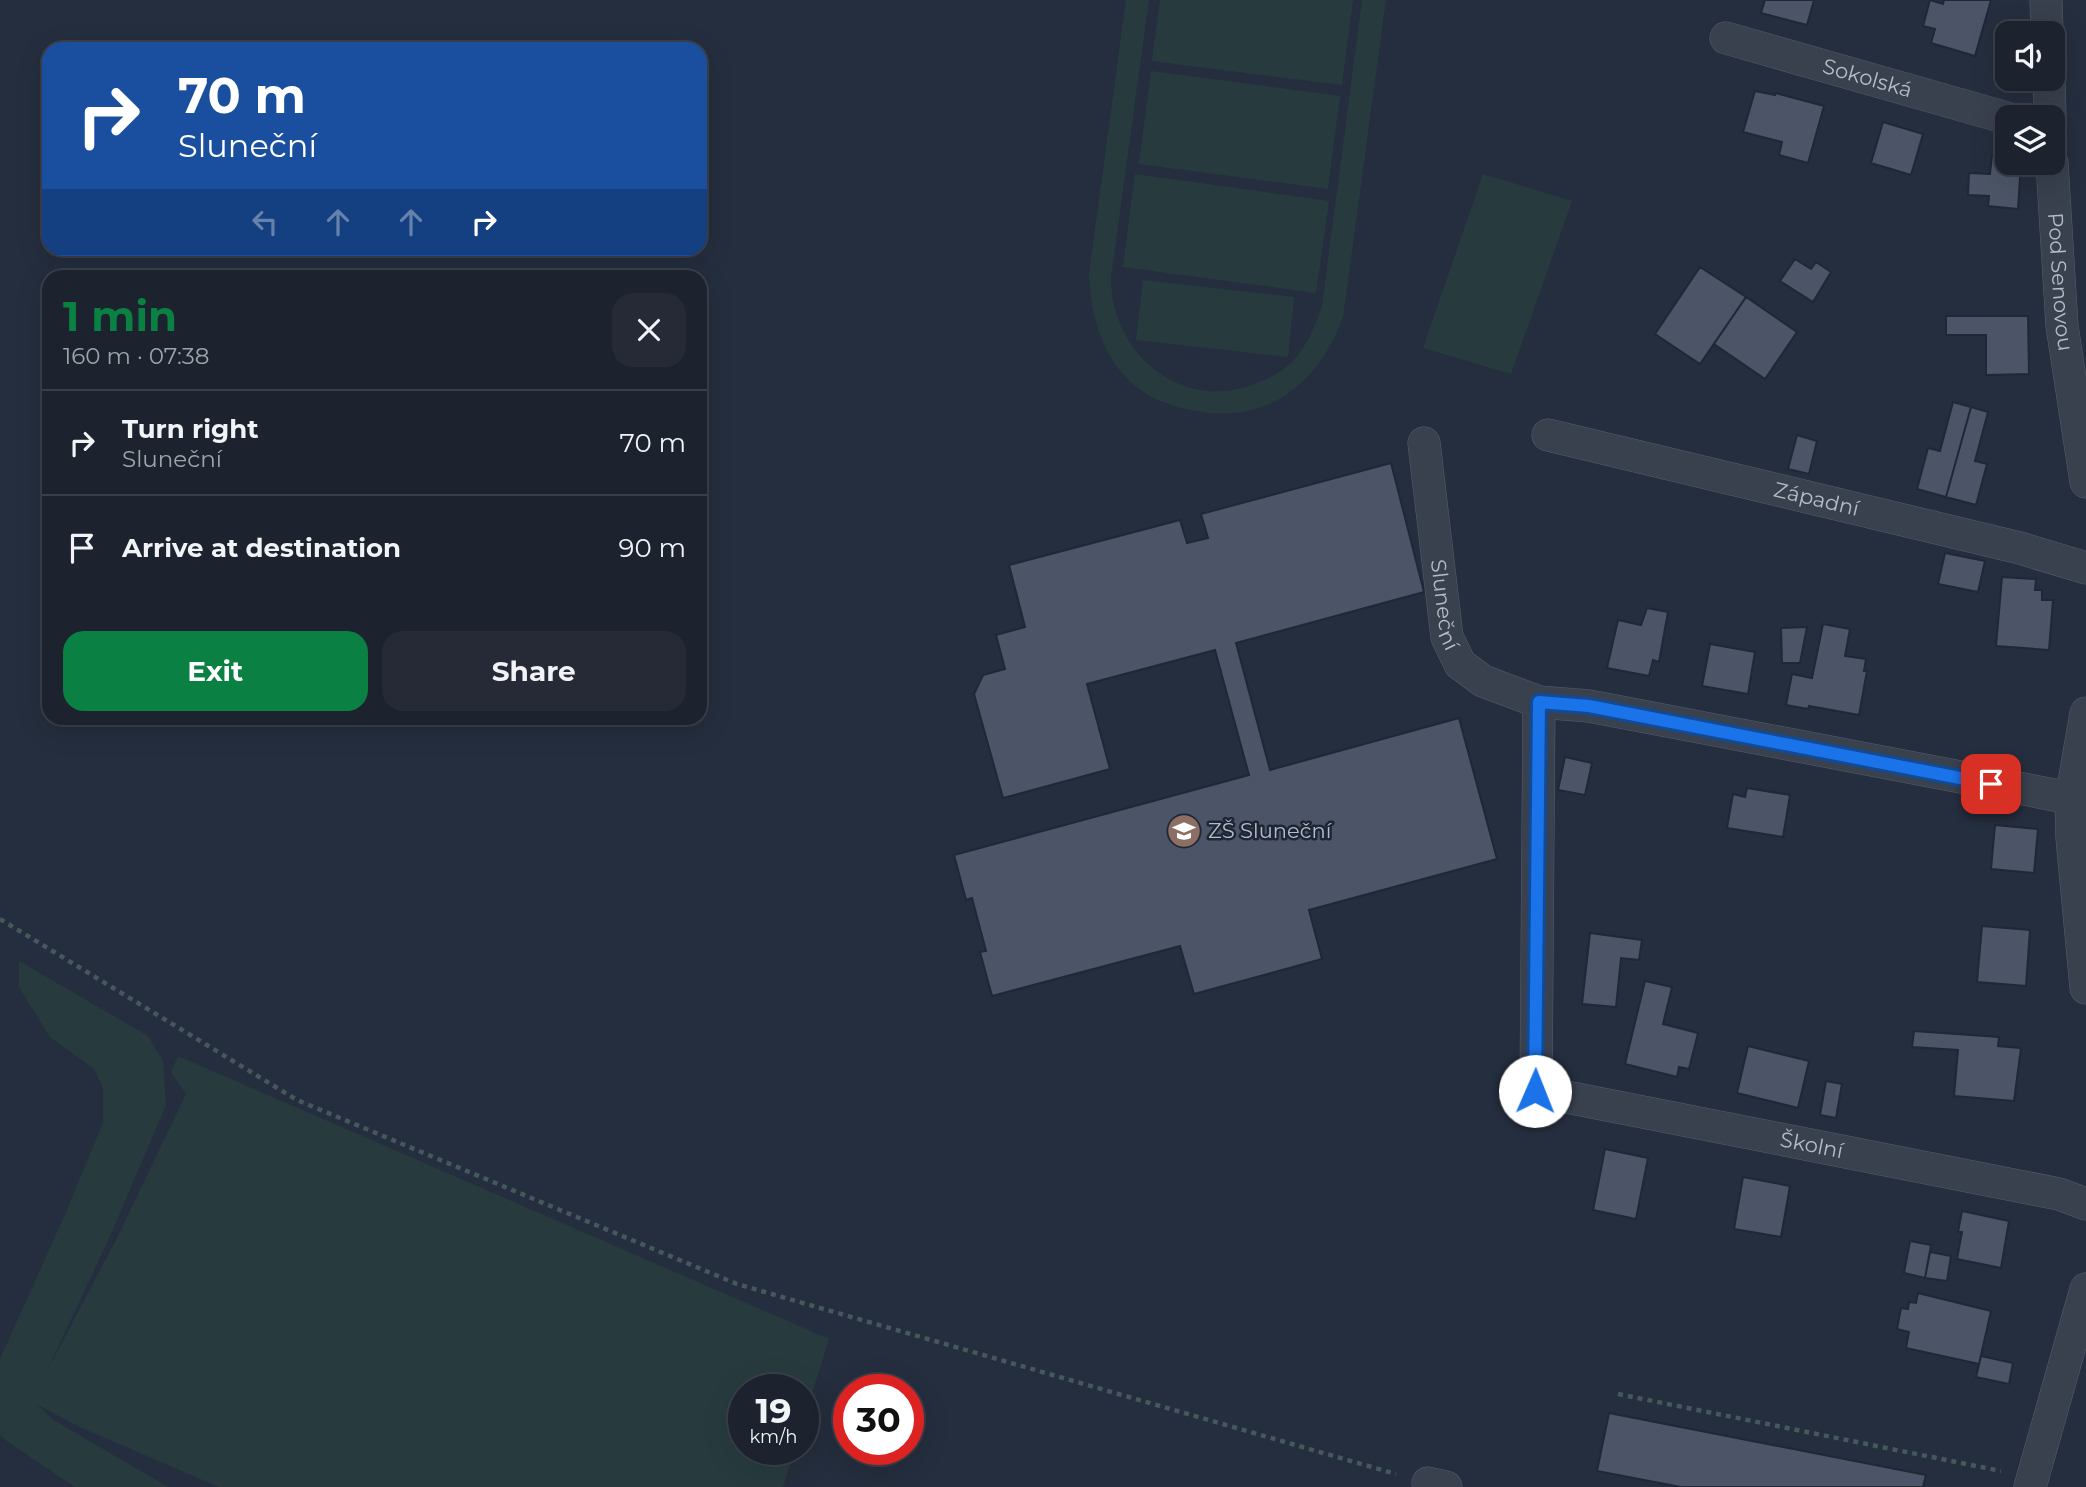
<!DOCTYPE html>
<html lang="en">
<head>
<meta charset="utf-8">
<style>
  body { margin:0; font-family:Montserrat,sans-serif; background:#252a36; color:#f1f3f6; height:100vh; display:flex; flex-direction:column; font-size:26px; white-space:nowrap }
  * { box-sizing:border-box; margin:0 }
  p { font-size:23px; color:#a0a4aa }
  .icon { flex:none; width:38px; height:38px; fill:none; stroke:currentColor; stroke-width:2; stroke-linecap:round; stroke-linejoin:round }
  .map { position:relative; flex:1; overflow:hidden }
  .side { position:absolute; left:42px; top:270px; width:665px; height:455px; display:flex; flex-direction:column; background:#1c222e; border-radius:21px; box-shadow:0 7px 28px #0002,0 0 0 2px #3a3f4a }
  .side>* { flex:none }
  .banner { position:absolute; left:42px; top:42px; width:665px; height:214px; border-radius:21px; box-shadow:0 7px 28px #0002,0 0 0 2px #3a3f4a; background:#1a4fa0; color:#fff; overflow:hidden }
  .buttons { position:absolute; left:1995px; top:21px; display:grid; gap:14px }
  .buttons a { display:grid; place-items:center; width:70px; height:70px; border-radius:14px; background:#1c222e; box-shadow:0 7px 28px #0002,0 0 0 2px #3a3f4a; font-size:35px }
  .speed { position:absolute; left:728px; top:1374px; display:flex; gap:14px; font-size:35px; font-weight:700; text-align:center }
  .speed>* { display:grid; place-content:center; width:91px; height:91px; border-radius:50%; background:#1c222e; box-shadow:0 7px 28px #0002,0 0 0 2px #3a3f4a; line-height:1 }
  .speed small { font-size:18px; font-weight:400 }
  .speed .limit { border:10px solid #d22; background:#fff; color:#111 }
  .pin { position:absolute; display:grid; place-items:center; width:60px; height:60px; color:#fff; margin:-30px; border-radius:14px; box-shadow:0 4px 10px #0006 }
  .me { position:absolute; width:77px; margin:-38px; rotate:1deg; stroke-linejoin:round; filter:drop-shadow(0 0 5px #0008) }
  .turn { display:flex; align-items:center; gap:24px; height:147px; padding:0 21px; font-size:32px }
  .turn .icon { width:91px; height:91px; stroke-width:2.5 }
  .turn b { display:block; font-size:49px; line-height:60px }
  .lanes { display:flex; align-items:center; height:66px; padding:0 21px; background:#0003; justify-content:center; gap:35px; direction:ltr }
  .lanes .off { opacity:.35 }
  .round { display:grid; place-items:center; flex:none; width:74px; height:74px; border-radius:21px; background:#252a36 }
  .headline { display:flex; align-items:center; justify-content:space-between; height:119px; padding:0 21px }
  h1 { font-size:42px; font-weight:700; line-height:52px; color:#0b8043 }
  .cta { display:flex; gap:14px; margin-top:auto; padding:14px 21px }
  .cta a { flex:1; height:80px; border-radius:21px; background:#0b8043; color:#fff; font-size:28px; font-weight:700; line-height:80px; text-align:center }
  .cta a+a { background:#252a36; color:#f1f3f6 }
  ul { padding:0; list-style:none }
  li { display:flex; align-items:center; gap:21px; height:105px; padding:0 21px; border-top:2px solid #3a3f4a }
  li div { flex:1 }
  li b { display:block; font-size:26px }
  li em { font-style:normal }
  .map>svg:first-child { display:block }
  .green { fill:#273b3f }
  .building { fill:#4b5567; stroke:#202735; stroke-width:2 }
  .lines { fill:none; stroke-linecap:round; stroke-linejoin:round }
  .minor-casing { stroke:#575e6c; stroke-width:33 }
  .path { stroke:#45585c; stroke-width:4.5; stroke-dasharray:5 5; stroke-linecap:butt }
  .minor { stroke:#39404e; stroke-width:32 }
  .route-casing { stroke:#114b97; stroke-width:18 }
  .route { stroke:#1a73e8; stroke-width:12 }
  .labels { text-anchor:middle; stroke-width:5; stroke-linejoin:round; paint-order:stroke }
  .street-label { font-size:21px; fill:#b5bcc9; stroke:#1e2533 }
  .poi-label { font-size:21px; fill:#b5bcc9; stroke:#1e2533; text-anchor:start }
</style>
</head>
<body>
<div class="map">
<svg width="2086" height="1487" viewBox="0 0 2086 1487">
  <rect width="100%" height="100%" fill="#252e3e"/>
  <!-- green -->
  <path class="green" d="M 1126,0 L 1149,0 L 1111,277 C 1110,348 1174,408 1246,387 C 1262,382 1280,374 1292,362 C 1308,345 1315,326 1322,306 L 1362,0 L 1386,0 L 1343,317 C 1318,385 1266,426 1191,410 C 1167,405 1143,396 1126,377 C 1099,349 1091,311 1089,274 Z
    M 1160,0 L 1353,0 L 1342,85 L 1152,61 Z
    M 1151,71 L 1340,96 L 1328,189 L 1139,164 Z
    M 1135,174 L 1329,201 L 1316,293 L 1123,267 Z
    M 1483,174 L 1572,201 L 1511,374 L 1423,348 Z
    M 1143,280 L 1294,297 L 1288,357 L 1136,340 Z
    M 19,961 L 148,1036 L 163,1061 L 166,1105 L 111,1234 L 46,1373 L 117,1238 L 186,1094 L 171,1072 L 178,1056 L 829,1339 L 803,1422 L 803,1390 L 744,1390 L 744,1449 L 795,1449 L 783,1487 L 219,1487 L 80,1427 L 36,1404 L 55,1421 L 168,1487 L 75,1487 L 8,1442 L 0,1435 L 0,1359 L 64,1217 L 103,1123 L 103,1088 L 94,1069 L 50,1037 L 19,987 Z"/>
  <!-- building -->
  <path class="building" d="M 1765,0 L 1814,0 L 1807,25 L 1761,13 Z
    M 1930,0 L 1943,4 L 1944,0 L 1991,0 L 1975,56 L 1931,43 L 1935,29 L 1923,26 Z
    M 1755,91 L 1775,95 L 1775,93 L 1824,106 L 1808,163 L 1779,155 L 1782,142 L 1743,132 Z
    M 1883,122 L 1923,134 L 1911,175 L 1871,163 Z
    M 1992,155 L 2007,156 L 2007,163 L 2021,163 L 2018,209 L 1988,206 L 1989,196 L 1968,195 L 1969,173 L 1990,174 Z
    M 1795,259 L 1811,269 L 1816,262 L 1831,272 L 1813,302 L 1780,281 Z
    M 1700,267 L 1746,297 L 1700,364 L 1655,334 Z
    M 1746,297 L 1797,332 L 1765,379 L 1714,344 Z
    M 1946,316 L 2028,316 L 2029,374 L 1986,375 L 1986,335 L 1946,335 Z
    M 1953,402 L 1971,407 L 1946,497 L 1917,489 L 1928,448 L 1940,451 Z
    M 1971,407 L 1988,412 L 1975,461 L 1987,464 L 1976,505 L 1946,497 Z
    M 1797,435 L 1817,441 L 1809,474 L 1788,469 Z
    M 1391,463 L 1424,592 L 1236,643 L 1270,770 L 1459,718 L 1497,859 L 1309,910 L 1322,959 L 1194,994 L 1180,946 L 992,996 L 980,952 L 986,951 L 972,898 L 966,900 L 954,855 L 1249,775 L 1215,650 L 1087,684 L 1110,769 L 1003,798 L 974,694 L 983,675 L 1005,669 L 996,635 L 1025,627 L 1009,565 L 1180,520 L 1187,543 L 1208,538 L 1201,514 Z
    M 1945,553 L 1985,561 L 1978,592 L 1938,584 Z
    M 2002,577 L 2036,579 L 2035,590 L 2042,590 L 2042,600 L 2053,600 L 2049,650 L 1996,646 Z
    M 1647,608 L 1668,612 L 1659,662 L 1653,660 L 1649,676 L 1607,668 L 1618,620 L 1641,625 Z
    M 1823,624 L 1850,629 L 1845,656 L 1866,659 L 1864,671 L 1867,671 L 1859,715 L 1809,706 L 1808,709 L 1786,705 L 1792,674 L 1812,678 Z
    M 1807,627 L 1800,663 L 1782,663 L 1781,628 Z
    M 1710,644 L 1755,652 L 1748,694 L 1702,686 Z
    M 1565,757 L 1592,763 L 1585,795 L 1558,790 Z
    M 1747,788 L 1790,795 L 1783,837 L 1727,828 L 1733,794 L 1745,797 Z
    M 1995,825 L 2038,829 L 2034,873 L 1991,869 Z
    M 1982,926 L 2030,930 L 2026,986 L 1977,982 Z
    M 1590,933 L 1642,940 L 1639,960 L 1621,958 L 1616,1007 L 1582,1004 Z
    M 1645,981 L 1672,987 L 1663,1024 L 1698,1033 L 1689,1069 L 1679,1067 L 1677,1077 L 1625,1064 Z
    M 1914,1031 L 1999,1037 L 1998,1046 L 2021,1048 L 2014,1101 L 1954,1096 L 1958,1050 L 1912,1047 Z
    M 1748,1046 L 1809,1061 L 1798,1108 L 1737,1093 Z
    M 1826,1081 L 1842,1084 L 1836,1118 L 1820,1115 Z
    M 1605,1149 L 1648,1158 L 1636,1219 L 1593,1210 Z
    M 1743,1177 L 1790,1186 L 1781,1237 L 1734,1229 Z
    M 1962,1211 L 2009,1221 L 2001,1268 L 1957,1259 L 1962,1232 L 1958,1232 Z
    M 1910,1241 L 1931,1245 L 1925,1278 L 1904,1273 Z
    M 1930,1252 L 1951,1256 L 1947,1281 L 1925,1278 Z
    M 1918,1293 L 1991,1311 L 1979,1364 L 1906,1348 L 1909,1332 L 1897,1329 L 1901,1308 L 1908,1309 L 1909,1302 L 1916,1303 Z
    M 1981,1356 L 2013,1363 L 2009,1384 L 1976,1377 Z
    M 1609,1413 L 1926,1475 L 1923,1487 L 1681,1487 L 1597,1471 Z"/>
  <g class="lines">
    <!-- minor casing -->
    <g class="minor-casing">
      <g id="minor">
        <path d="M 2046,0 L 2047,33"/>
        <path id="s1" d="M 1726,38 L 2007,118"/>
        <path d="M 2049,79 L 2050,117"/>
        <path id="s2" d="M 2052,163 L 2062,326 L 2086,482"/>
        <path id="s3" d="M 1548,435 L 2020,548 L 2086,568"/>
        <path id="s4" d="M 1424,443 L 1447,637 L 1460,664 L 1483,681 L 1539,702 L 1589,706 L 2086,801"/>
        <path id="s5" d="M 1539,702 L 1536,1091 L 2059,1194 L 2086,1204"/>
        <path d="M 2086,713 L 2071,800 L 2072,838 L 2086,988"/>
        <path d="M 1428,1483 L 1446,1487"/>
        <path d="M 2030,1487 L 2086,1289"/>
      </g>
    </g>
    <!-- path -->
    <path class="path" d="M 0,919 L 297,1100 L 737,1284 L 1396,1474
      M 1618,1394 L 2001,1471"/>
    <!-- minor -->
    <use href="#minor" class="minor"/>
  </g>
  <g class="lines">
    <!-- route casing -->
    <g class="route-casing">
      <path id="route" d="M 1535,1091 L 1539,702 L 1589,706 L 1991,784"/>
    </g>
    <!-- route -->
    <use href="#route" class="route"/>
  </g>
  <!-- icons -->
  <defs>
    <g id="school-disc" transform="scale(1.75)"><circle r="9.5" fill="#8d6e63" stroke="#1e2533"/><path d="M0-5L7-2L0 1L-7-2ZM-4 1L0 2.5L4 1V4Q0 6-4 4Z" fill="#fff"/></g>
  </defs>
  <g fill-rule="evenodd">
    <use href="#school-disc" x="1184" y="831"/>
  </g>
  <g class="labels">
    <!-- street labels -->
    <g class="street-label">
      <text dy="7" stroke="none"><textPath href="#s1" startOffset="147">Sokolská</textPath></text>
      <text dy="7" stroke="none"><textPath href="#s2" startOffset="119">Pod Senovou</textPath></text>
      <text dy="7" stroke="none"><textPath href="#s3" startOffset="276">Západní</textPath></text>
      <text dy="7" stroke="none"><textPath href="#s4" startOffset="163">Sluneční</textPath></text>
      <text dy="7" stroke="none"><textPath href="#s5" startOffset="670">Školní</textPath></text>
    </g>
    <!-- poi labels -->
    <g class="poi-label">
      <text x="1208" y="838">ZŠ Sluneční</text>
    </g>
  </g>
</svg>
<div class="buttons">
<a><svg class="icon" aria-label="sound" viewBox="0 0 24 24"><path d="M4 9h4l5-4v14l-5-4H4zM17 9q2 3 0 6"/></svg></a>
<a><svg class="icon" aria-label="layers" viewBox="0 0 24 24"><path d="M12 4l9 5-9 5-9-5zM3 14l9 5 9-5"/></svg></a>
</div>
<div class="speed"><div>19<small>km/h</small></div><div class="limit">30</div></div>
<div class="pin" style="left:1991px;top:784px;background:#d93025"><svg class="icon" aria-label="arrive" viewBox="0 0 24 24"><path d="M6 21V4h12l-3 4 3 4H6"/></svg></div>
<svg class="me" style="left:1535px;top:1091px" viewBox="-20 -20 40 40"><circle r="19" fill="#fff"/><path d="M0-13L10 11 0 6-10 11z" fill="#1a73e8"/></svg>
<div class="banner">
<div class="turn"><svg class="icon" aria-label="right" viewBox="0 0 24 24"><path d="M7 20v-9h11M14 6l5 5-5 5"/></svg><div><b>70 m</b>Sluneční</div></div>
<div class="lanes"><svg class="icon off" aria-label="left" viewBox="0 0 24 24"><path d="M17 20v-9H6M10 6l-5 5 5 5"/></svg><svg class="icon off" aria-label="ahead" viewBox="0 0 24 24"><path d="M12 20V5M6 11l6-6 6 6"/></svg><svg class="icon off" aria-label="ahead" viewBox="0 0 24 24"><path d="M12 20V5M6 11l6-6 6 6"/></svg><svg class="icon" aria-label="right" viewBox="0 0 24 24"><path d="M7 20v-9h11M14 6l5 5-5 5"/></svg></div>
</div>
<section class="side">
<div class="headline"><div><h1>1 min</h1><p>160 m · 07:38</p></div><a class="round"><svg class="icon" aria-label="close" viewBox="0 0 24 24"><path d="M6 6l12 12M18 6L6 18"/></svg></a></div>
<ul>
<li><svg class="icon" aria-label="right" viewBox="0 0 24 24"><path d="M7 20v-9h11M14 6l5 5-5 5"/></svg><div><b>Turn right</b><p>Sluneční</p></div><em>70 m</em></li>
<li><svg class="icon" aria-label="arrive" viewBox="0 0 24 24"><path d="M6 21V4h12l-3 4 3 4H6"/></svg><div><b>Arrive at destination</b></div><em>90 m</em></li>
</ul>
<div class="cta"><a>Exit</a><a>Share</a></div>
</section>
</div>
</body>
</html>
